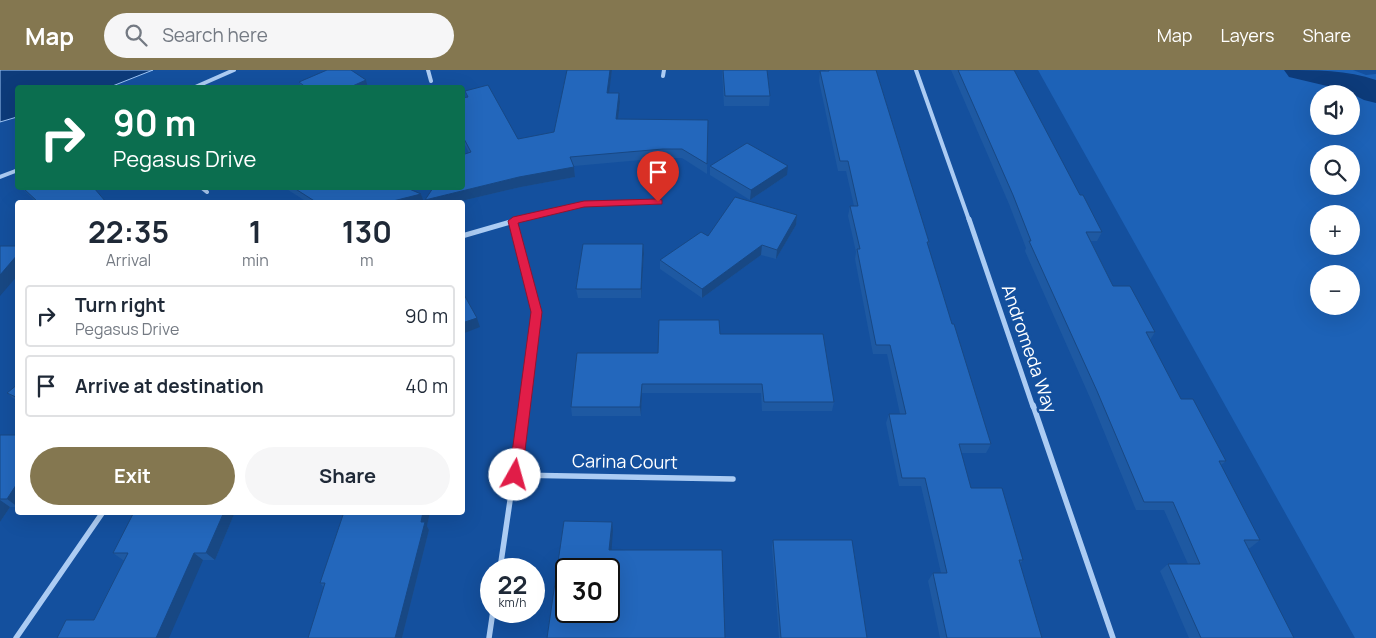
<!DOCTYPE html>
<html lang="en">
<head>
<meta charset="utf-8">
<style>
  body { margin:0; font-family:Manrope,sans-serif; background:#f6f6f7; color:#1f2937; height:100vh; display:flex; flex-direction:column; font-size:19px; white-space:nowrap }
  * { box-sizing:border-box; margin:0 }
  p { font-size:16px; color:#747a83 }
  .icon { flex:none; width:28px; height:28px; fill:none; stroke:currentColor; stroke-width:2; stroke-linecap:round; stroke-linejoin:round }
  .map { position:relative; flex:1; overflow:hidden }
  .panel { position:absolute; left:15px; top:130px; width:450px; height:315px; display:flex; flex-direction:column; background:#fff; border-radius:5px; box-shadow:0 5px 20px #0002 }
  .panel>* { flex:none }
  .top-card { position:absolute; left:15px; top:15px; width:450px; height:105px; border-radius:5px; box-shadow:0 5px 20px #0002; background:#0b6e4f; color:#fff; overflow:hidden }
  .fabs { position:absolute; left:1310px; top:15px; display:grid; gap:10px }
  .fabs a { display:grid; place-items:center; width:50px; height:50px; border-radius:50%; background:#fff; box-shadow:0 5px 20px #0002; font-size:25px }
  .speed { position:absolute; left:480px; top:488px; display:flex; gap:10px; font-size:25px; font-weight:700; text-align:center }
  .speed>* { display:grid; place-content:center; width:65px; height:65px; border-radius:50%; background:#fff; box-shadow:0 5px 20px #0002; line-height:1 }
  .speed small { font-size:12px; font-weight:400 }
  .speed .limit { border:2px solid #111; border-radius:8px; background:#fff; color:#111 }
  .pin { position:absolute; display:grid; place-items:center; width:42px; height:42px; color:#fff; margin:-51px -21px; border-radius:50% 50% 50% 0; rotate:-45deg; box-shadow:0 0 5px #0007 }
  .pin .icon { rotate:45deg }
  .me { position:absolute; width:55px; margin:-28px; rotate:7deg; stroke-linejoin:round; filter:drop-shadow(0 0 4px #0008) }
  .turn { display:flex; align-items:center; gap:18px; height:105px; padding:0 15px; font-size:22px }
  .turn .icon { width:65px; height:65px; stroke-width:2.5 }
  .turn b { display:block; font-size:35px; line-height:42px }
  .eta { display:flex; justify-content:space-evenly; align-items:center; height:85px; text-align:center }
  .eta b { font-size:30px; font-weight:700; line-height:35px }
  .action { display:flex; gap:10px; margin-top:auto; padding:10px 15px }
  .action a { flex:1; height:58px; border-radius:30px; background:#847750; color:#fff; font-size:20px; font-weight:700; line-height:58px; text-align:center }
  .action a+a { background:#f6f6f7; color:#1f2937 }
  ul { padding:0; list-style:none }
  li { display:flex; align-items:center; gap:15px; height:62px; margin:0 10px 8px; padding:0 5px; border:2px solid #e0e1e3; border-radius:5px }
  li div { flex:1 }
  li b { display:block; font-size:19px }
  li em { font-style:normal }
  header { display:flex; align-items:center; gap:30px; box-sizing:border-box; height:70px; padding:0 25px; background:#847750; color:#fff }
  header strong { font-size:24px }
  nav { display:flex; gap:28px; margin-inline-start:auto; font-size:18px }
  .search { width:350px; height:45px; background:#f6f6f7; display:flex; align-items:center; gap:12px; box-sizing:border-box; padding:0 18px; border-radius:28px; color:#747a83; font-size:19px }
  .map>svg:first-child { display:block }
  .green { fill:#1d62b7; fill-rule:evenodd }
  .water { fill:#0d3b7a; stroke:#9ec6f6 }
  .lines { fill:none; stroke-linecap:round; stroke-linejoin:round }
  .river { fill:#0d3b7a; fill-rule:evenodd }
  .street-far2 { stroke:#acccf3; stroke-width:4 }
  .street-far1 { stroke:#acccf3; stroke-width:5 }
  .street { stroke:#acccf3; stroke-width:5.5 }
  .wall { fill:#1e59a2 }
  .shaded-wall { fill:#184884 }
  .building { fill:#2367bc; stroke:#184884; fill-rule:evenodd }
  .route { fill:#e11d48; stroke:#92132f }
  .labels { text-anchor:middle; stroke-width:5; stroke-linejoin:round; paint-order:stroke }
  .street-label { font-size:18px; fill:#fff; stroke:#14509e }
</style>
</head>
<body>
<header>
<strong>Map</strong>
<div class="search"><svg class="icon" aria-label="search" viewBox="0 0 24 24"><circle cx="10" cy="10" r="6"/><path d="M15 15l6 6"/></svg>Search here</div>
<nav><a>Map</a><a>Layers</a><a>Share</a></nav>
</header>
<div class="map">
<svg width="1376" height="568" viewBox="0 0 1376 568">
  <rect width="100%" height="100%" fill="#14509e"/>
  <!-- green -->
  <path class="green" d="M 1038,0 L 1353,0 L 1366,5 L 1376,4 L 1376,568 L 1355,568 ZM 1319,24 L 1351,24 L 1351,56 L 1319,56 ZM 1319,84 L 1351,84 L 1351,116 L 1319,116 ZM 1319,144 L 1351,144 L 1351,176 L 1319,176 ZM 1319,204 L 1351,204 L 1351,236 L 1319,236 Z"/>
  <!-- water -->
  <path class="water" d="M 0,0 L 153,0 L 110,17 L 18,18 L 17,47 L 0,52 Z"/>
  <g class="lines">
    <!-- river -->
    <path class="river" d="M 1284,0 C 1315,0 1348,0 1376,10 L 1376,33 L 1364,30 L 1344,20 L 1289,7 Z"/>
    <!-- street-far2 -->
    <path class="street-far2" d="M 428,0 L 431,11
      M 916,0 L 969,150
      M 663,6 L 664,0
      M 193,18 L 234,0
      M 0,107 L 18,100
      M 202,118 L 207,122
      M 516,150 L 584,134 L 658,132"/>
    <!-- street-far1 -->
    <path class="street-far1" d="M 969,149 L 1033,337
      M 513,151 L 537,243 L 524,337
      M 462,166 L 521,149"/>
    <!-- street -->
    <path class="street" d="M 1033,335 L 1113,568
      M 515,405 L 733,409
      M 500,499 L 524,335
      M 16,568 L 103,442
      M 489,568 L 493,541"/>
  </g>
  <!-- wall -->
  <path class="wall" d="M 567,0 L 612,0 L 609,23 L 620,32 L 618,49 L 708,50 L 707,104 L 682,88 L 663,88 L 574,96 L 575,107 L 521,117 L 457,132 L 426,132 L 425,130 L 433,118 L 432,118 L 462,118 L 469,83 L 462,69 L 462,28 L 467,27 L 465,21 L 518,69 L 554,62 Z
    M 722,0 L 767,0 L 770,26 L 769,36 L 724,36 Z
    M 825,0 L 876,0 L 929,172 L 928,176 L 952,254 L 991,374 L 986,383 L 961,383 L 971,418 L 1023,490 L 1020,494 L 1042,568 L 940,568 L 928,511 L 933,503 L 941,503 L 921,416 L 899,416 L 886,353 L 889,344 L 900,344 L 887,284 L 873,284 L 855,189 L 856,182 L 848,146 L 850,136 L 854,136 L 846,101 L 838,101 L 819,11 L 820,1 L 826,1 Z
    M 951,0 L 1014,0 L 1080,125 L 1102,162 L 1097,171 L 1091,171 L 1113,216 L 1155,262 L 1150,270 L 1181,329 L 1226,391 L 1221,395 L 1260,470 L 1250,478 L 1248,478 L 1294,568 L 1189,568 L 1160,501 L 1168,494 L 1188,494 L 1164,440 L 1136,440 L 1091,330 L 1025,181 L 1026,178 L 1009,134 Z
    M 299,12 L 368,18 L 302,18 Z
    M 710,96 L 787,105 L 750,130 L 710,105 Z
    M 22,118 L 94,118 L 106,132 L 36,132 Z
    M 285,118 L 407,118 L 421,124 L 424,132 L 307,132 Z
    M 797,145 L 796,155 L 776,189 L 761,185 L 702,228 L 660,199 L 660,190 L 708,166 Z
    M 643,174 L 644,183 L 641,228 L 578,228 L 576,219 Z
    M 720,264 L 834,332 L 832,341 L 762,341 L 761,323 L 642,323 L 641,346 L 572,346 L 571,337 L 658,283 Z
    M 18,314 L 18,332 L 7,323 Z
    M 0,365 L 18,365 L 18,437 L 10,437 L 0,452 Z
    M 235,442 L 215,490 L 203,490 L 94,550 L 124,490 L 123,490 L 113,483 Z
    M 344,442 L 430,442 L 427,456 L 429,460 L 402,568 L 308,568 L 324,518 L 320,513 Z
    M 773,470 L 867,568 L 779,568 L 772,477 Z"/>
  <!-- shaded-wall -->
  <path class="shaded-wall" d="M 610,0 L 612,0 L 608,32 L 607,23 Z
    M 366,10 L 368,18 L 348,18 Z
    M 619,23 L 620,32 L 617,58 L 616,49 Z
    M 788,96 L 787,105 L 750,130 L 751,120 Z
    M 574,97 L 575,107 L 521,117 L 457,132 L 426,132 L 425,130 L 519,107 Z
    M 421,124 L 424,132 L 389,132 Z
    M 797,145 L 796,155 L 776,189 L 777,180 Z
    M 643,174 L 644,183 L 641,228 L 641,219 Z
    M 762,175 L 761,185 L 702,228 L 702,219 Z
    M 18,184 L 18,205 L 0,226 L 0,205 Z
    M 477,248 L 480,257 L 462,264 L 462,253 Z
    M 642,314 L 642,323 L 641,346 L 640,337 Z
    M 18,412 L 18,437 L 7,429 Z
    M 0,430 L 10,437 L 0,452 Z
    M 224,442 L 235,442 L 215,490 L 206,483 Z
    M 423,442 L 430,442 L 427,456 L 429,460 L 402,568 L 395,568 Z
    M 612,452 L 613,460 L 611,488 L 609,480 Z
    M 194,483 L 203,490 L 169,568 L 156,568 Z"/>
  <!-- building -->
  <path class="building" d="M 327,0 L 351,0 L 366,10 L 348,18 L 307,18 L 299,12 Z
    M 567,0 L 610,0 L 607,23 L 619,23 L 616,49 L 708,50 L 707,94 L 682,79 L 663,79 L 570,87 L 574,97 L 519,107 L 425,130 L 433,118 L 462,118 L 462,85 L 471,82 L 462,65 L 462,28 L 468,27 L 465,21 L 488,15 L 518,69 L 554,62 Z
    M 723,0 L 767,0 L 770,26 L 725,26 Z
    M 829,0 L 876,0 L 929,172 L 927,172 L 952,254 L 954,254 L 991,374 L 959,374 L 971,418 L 1002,418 L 1023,490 L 1019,490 L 1042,568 L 947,568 L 933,503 L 947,503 L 925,408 L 902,408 L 889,344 L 906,344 L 890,275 L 876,275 L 857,179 L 860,179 L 850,136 L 858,136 L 848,91 L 840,91 L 820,1 L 829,1 Z
    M 958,0 L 1014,0 L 1080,125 L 1083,125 L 1102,162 L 1086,162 L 1113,216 L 1130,216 L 1155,262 L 1146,262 L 1181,329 L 1193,329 L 1226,391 L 1219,391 L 1260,470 L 1244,470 L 1294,568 L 1201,568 L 1168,494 L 1200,494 L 1173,432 L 1144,432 L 1097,321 L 1029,171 L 1031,171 L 1013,125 Z
    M 747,73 L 788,96 L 751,120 L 710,96 Z
    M 23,118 L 94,118 L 106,132 L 38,132 Z
    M 294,118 L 407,118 L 421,124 L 389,132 L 316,132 Z
    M 735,127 L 797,145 L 777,180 L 762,175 L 702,219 L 660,190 L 701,162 L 708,166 Z
    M 583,174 L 643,174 L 641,219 L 576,219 Z
    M 0,176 L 18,176 L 18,184 L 0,205 Z
    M 462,221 L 477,248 L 462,253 Z
    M 659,250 L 719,250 L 720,264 L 823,264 L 834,332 L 764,332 L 762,314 L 642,314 L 640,337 L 571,337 L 577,283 L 658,283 Z
    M 18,314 L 18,328 L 7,323 Z
    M 0,365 L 18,365 L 18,412 L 7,429 L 0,429 Z
    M 134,442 L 224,442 L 206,483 L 194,483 L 156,568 L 57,568 L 66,550 L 94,550 L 128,483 L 113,483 Z
    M 344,442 L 423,442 L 421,452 L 425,452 L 395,568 L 308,568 L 325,513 L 320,513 Z
    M 564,451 L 612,452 L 609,480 L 722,480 L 725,568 L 547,568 ZM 566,499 L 609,499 L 609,541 L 566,541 Z
    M 773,470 L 852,470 L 867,568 L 781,568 Z"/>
  <!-- route -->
  <path class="route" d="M 658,129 L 662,130 L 662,134 L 584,137 L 518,153 L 542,242 L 522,405 L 520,409 L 515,411 L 511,409 L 509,405 L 531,242 L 508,151 L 513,147 L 584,131 Z"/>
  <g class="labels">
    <!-- street labels -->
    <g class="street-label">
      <text transform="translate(1029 279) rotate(71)" y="6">Andromeda Way</text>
      <text transform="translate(625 392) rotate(1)" y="6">Carina Court</text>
    </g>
  </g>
</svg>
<div class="fabs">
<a><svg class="icon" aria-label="sound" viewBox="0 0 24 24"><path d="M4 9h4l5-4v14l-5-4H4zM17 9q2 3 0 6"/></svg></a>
<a><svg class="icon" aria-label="search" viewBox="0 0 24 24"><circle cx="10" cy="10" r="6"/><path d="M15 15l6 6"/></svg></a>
<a>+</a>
<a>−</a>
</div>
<div class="speed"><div>22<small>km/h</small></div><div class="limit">30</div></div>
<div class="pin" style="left:658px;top:132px;background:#d93025"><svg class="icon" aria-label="arrive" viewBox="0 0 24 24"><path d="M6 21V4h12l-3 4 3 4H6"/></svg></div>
<svg class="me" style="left:515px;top:405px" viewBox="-20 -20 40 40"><circle r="19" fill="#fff"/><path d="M0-13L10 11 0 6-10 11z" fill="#e11d48"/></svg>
<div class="top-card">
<div class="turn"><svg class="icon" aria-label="right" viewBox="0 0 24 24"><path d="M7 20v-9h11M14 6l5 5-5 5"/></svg><div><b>90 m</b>Pegasus Drive</div></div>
</div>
<section class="panel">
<div class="eta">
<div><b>22:35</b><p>Arrival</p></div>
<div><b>1</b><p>min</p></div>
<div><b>130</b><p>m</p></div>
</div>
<ul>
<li><svg class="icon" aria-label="right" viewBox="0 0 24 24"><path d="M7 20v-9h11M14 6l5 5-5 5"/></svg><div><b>Turn right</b><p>Pegasus Drive</p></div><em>90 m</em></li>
<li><svg class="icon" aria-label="arrive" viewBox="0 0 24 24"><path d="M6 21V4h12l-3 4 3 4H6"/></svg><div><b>Arrive at destination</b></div><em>40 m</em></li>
</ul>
<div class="action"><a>Exit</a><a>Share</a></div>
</section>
</div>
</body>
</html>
